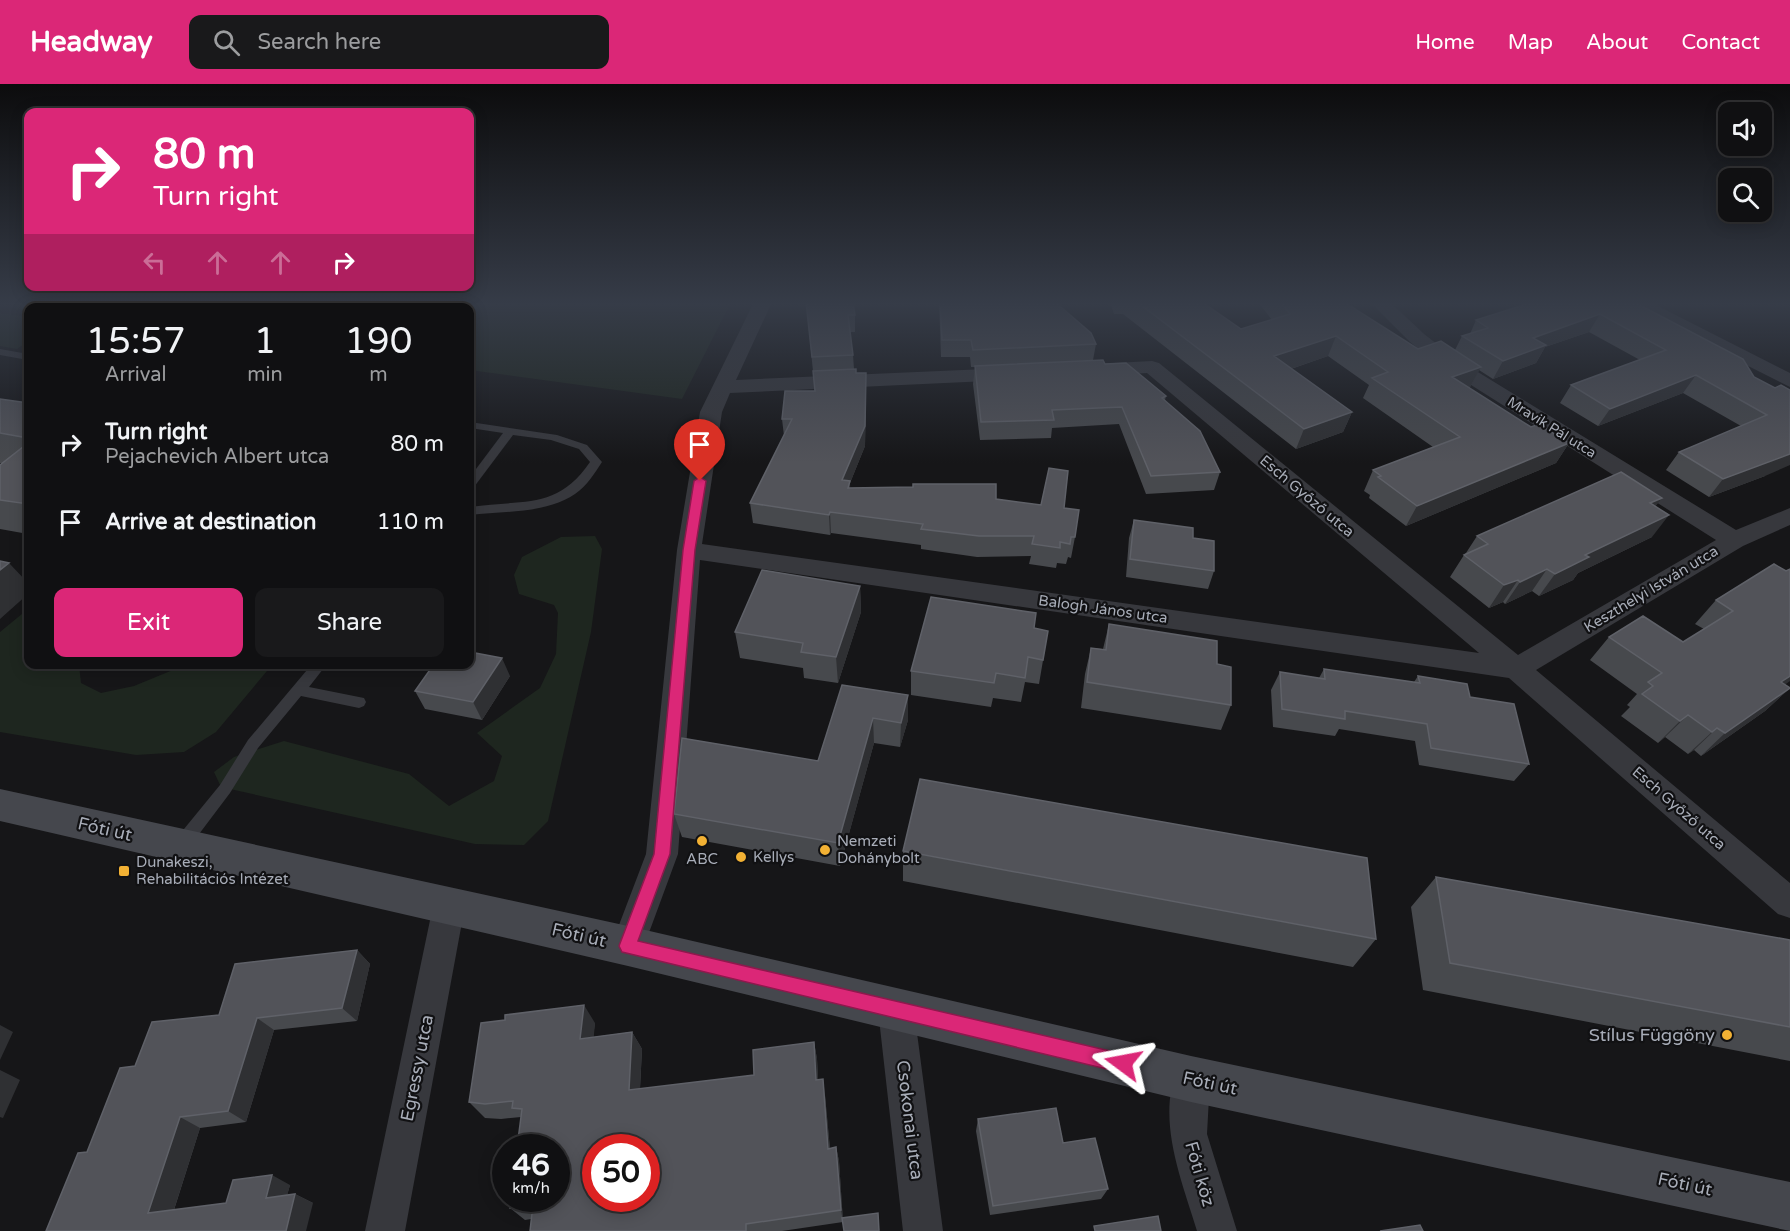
<!DOCTYPE html>
<html lang="en">
<head>
<meta charset="utf-8">
<style>
  body { margin:0; font-family:"Varela Round",sans-serif; background:#19191b; color:#f1f3f6; height:100vh; display:flex; flex-direction:column; font-size:22px; white-space:nowrap }
  * { box-sizing:border-box; margin:0 }
  p { font-size:20px; color:#9c9d9f }
  .icon { flex:none; width:33px; height:33px; fill:none; stroke:currentColor; stroke-width:2; stroke-linecap:round; stroke-linejoin:round }
  .map { position:relative; flex:1; overflow:hidden }
  .panel { position:absolute; left:24px; top:219px; width:450px; height:366px; display:flex; flex-direction:column; background:#101012; border-radius:12px; box-shadow:0 3px 15px #0003,0 0 0 2px #303032 }
  .panel>* { flex:none }
  .hud { position:absolute; left:24px; top:24px; width:450px; height:183px; border-radius:12px; box-shadow:0 3px 15px #0003,0 0 0 2px #303032; background:#db2777; color:#fff; overflow:hidden }
  .tools { position:absolute; left:1718px; top:18px; display:grid; gap:12px }
  .tools a { display:grid; place-items:center; width:54px; height:54px; border-radius:12px; background:#101012; box-shadow:0 3px 15px #0003,0 0 0 2px #303032; font-size:30px }
  .speed { position:absolute; left:492px; top:1050px; display:flex; gap:12px; font-size:30px; font-weight:700; text-align:center }
  .speed>* { display:grid; place-content:center; width:78px; height:78px; border-radius:50%; background:#101012; box-shadow:0 3px 15px #0003,0 0 0 2px #303032; line-height:1 }
  .speed small { font-size:15px; font-weight:400 }
  .speed .limit { border:9px solid #d22; background:#fff; color:#111 }
  .pin { position:absolute; display:grid; place-items:center; width:51px; height:51px; color:#fff; margin:-62px -26px; border-radius:50% 50% 50% 0; rotate:-45deg; box-shadow:0 0 6px #0007 }
  .pin .icon { rotate:45deg }
  .me { position:absolute; width:66px; margin:-33px; rotate:283deg; stroke-linejoin:round; filter:drop-shadow(0 0 4px #0008) }
  .turn { display:flex; align-items:center; gap:21px; height:126px; padding:0 30px; font-size:27px }
  .turn .icon { width:78px; height:78px; stroke-width:2.5 }
  .turn b { display:block; font-size:42px; line-height:51px }
  .lanes { display:flex; align-items:center; height:57px; padding:0 30px; background:#0003; justify-content:center; gap:30px; direction:ltr }
  .lanes .off { opacity:.35 }
  .eta { display:flex; justify-content:space-evenly; align-items:center; height:102px; text-align:center }
  .eta b { font-size:36px; font-weight:600; line-height:42px }
  .primary-button { display:flex; gap:12px; margin-top:auto; padding:12px 30px }
  .primary-button a { flex:1; height:69px; border-radius:12px; background:#db2777; color:#fff; font-size:24px; font-weight:600; line-height:69px; text-align:center }
  .primary-button a+a { background:#19191b; color:#f1f3f6 }
  ul { padding:0; list-style:none }
  li { display:flex; align-items:center; gap:18px; height:78px; padding:0 30px }
  li div { flex:1 }
  li b { display:block; font-size:22px }
  li em { font-style:normal }
  header { display:flex; align-items:center; gap:36px; box-sizing:border-box; height:84px; padding:0 30px; background:#db2777; color:#fff }
  header strong { font-size:28px }
  nav { display:flex; gap:33px; margin-inline-start:auto; font-size:21px }
  .search { width:420px; height:54px; background:#19191b; display:flex; align-items:center; gap:15px; box-sizing:border-box; padding:0 21px; border-radius:12px; color:#9c9d9f; font-size:22px }
  .map>svg:first-child { display:block }
  .green { fill:#1e261f }
  .lines { fill:none; stroke-linecap:round; stroke-linejoin:round }
  .service { fill:#37383d; fill-rule:evenodd }
  .minor { fill:#37383d; fill-rule:evenodd }
  .secondary { fill:#45474d; fill-rule:evenodd }
  .wall { fill:#47494d }
  .shaded-wall { fill:#2f3033 }
  .building { fill:#525359; stroke:#5f6168; stroke-width:1.5; fill-rule:evenodd }
  .route { fill:#db2777; stroke:#8e194d; stroke-width:1.5 }
  .poi-dot { fill:#f2b134; stroke:#111113; stroke-width:2 }
  .labels { text-anchor:middle; stroke-width:4.5; stroke-linejoin:round; paint-order:stroke }
  .far-street-label { font-size:14px; fill:#a8adb8; stroke:#111113 }
  .street-label { font-size:15px; fill:#a8adb8; stroke:#111113 }
  .poi-label { font-size:15px; fill:#a8adb8; stroke:#111113; text-anchor:start }
  .near-street-label { font-size:18px; fill:#a8adb8; stroke:#111113 }
  .near-poi-label { font-size:18px; fill:#a8adb8; stroke:#111113; text-anchor:end }
</style>
</head>
<body>
<header>
<strong>Headway</strong>
<div class="search"><svg class="icon" aria-label="search" viewBox="0 0 24 24"><circle cx="10" cy="10" r="6"/><path d="M15 15l6 6"/></svg>Search here</div>
<nav><a>Home</a><a>Map</a><a>About</a><a>Contact</a></nav>
</header>
<div class="map">
<svg width="1790" height="1147" viewBox="0 0 1790 1147">
  <rect width="100%" height="100%" fill="#161618"/>
  <!-- green -->
  <path class="green" d="M 20,218 L 731,218 L 682,315 L 470,286 L 470,224 L 28,224 L 28,226 L 11,224 Z
    M 0,229 L 28,233 L 28,257 L 17,265 L 0,262 Z
    M 595,452 L 602,465 L 591,548 L 548,737 L 524,761 L 475,760 L 221,703 L 214,688 L 234,673 L 284,657 L 409,690 L 449,722 L 494,697 L 502,672 L 477,649 L 540,604 L 556,570 L 558,529 L 554,521 L 519,510 L 514,491 L 522,473 L 561,453 Z
    M 28,525 L 28,580 L 79,581 L 81,599 L 101,609 L 134,602 L 185,581 L 272,581 L 216,648 L 184,668 L 136,671 L 0,648 L 0,548 Z"/>
  <g class="lines">
    <!-- service -->
    <path class="service" d="M 0,265 L 28,270 L 28,276 L 0,271 Z
      M 470,338 L 557,351 L 587,361 L 602,378 C 594,390 587,402 575,410 C 546,430 502,427 470,431 L 470,423 C 521,415 557,427 590,378 L 579,365 L 551,356 L 513,351 L 474,403 L 470,404 L 470,393 L 503,349 L 470,344 Z
      M 312,580 L 327,580 L 309,603 L 364,614 L 366,618 L 364,622 L 359,624 L 301,612 L 258,664 L 230,709 L 187,766 L 181,768 L 175,766 L 173,761 L 175,756 L 220,701 L 248,656 Z"/>
    <!-- minor -->
    <path class="minor" d="M 754,218 L 772,218 L 736,296 L 1009,284 L 1016,286 L 1019,290 L 1016,294 L 1009,296 L 730,309 L 722,328 L 702,460 L 1479,569 L 1147,289 L 1095,292 L 1088,290 L 1085,286 L 1088,282 L 1095,280 L 1152,277 L 1159,279 L 1518,571 L 1716,456 L 1441,282 L 1410,258 L 1370,218 L 1390,218 L 1424,250 L 1455,274 L 1736,446 L 1790,424 L 1790,441 L 1743,462 L 1536,586 L 1790,799 L 1790,834 L 1778,830 L 1509,594 L 700,476 L 678,770 L 640,873 L 628,878 L 616,873 L 611,862 L 646,770 L 677,466 L 700,328 Z
      M 1627,218 L 1650,218 L 1790,289 L 1790,303 L 1629,222 Z
      M 449,807 L 461,811 L 465,822 L 405,1147 L 365,1147 L 433,822 L 437,811 Z
      M 896,908 L 909,914 L 914,926 L 943,1147 L 903,1147 L 878,926 L 883,914 Z
      M 1191,976 L 1204,982 L 1210,995 L 1207,1050 L 1237,1147 L 1197,1147 C 1181,1094 1156,1036 1178,982 Z"/>
    <!-- secondary -->
    <path class="secondary" d="M 0,705 L 628,842 L 1191,972 L 1790,1098 L 1790,1147 L 1191,1018 L 628,882 L 0,737 Z"/>
  </g>
  <!-- wall -->
  <path class="wall" d="M 806,218 L 855,231 L 855,248 L 850,248 L 853,271 L 854,285 L 866,309 L 865,362 L 850,399 L 850,404 L 996,415 L 1064,424 L 1075,453 L 1071,474 L 1068,473 L 1066,480 L 1057,479 L 1056,484 L 1029,480 L 1031,472 L 977,473 L 921,465 L 921,461 L 831,449 L 830,451 L 753,439 L 750,419 L 784,352 L 782,335 L 815,307 Z
    M 939,218 L 980,218 L 980,220 L 1096,260 L 1093,276 L 1105,280 L 1166,312 L 1165,316 L 1220,388 L 1214,406 L 1146,410 L 1119,340 L 1052,344 L 1051,354 L 980,356 L 973,300 L 975,283 L 971,283 L 970,273 L 941,273 Z
    M 1110,218 L 1202,218 L 1241,245 L 1272,236 L 1258,218 L 1344,218 L 1418,265 L 1455,266 L 1462,252 L 1470,250 L 1476,236 L 1634,218 L 1754,293 L 1775,304 L 1765,392 L 1709,413 L 1666,386 L 1679,368 L 1741,342 L 1683,309 L 1598,342 L 1560,319 L 1571,301 L 1640,276 L 1589,248 L 1545,263 L 1536,279 L 1493,295 L 1479,286 L 1470,303 L 1469,304 L 1531,343 L 1569,359 L 1556,379 L 1406,442 L 1369,414 L 1370,411 L 1364,407 L 1373,386 L 1433,363 L 1363,314 L 1369,301 L 1328,272 L 1291,285 L 1352,328 L 1343,348 L 1296,365 L 1123,230 L 1114,230 Z
    M 0,315 L 28,319 L 28,450 L 0,445 L 0,381 L 2,379 L 0,379 Z
    M 1662,414 L 1655,422 L 1652,453 L 1578,489 L 1573,496 L 1539,512 L 1532,507 L 1505,520 L 1503,518 L 1489,524 L 1450,493 L 1464,471 L 1466,469 L 1477,452 Z
    M 1134,436 L 1193,454 L 1214,487 L 1208,505 L 1126,493 L 1129,454 Z
    M 1774,480 L 1785,601 L 1790,604 L 1765,627 L 1701,672 L 1694,666 L 1688,670 L 1665,653 L 1658,659 L 1621,632 L 1630,623 L 1627,621 L 1637,610 L 1590,576 L 1609,553 L 1683,558 L 1704,545 L 1695,540 L 1716,516 Z
    M 860,502 L 861,528 L 838,599 L 804,594 L 803,584 L 740,574 L 735,548 Z
    M 1109,540 L 1217,580 L 1231,621 L 1221,646 L 1081,624 L 1085,590 L 1091,564 L 1103,565 Z
    M 1034,544 L 1048,547 L 1039,600 L 1025,598 L 1021,618 L 993,614 L 991,623 L 911,611 L 911,587 Z
    M 1324,585 L 1414,598 L 1418,592 L 1470,613 L 1529,680 L 1514,697 L 1419,681 L 1415,657 L 1339,645 L 1335,652 L 1273,643 L 1271,606 L 1280,588 L 1319,594 Z
    M 510,592 L 482,636 L 425,625 L 415,607 Z
    M 842,601 L 908,611 L 908,636 L 900,663 L 874,659 L 840,782 L 682,753 L 674,730 L 818,677 Z
    M 903,767 L 1376,855 L 1353,883 L 903,797 Z
    M 1436,793 L 1790,856 L 1790,977 L 1423,906 L 1411,823 Z
    M 357,866 L 370,880 L 357,937 L 274,946 L 246,1038 L 200,1044 L 174,1126 L 226,1119 L 290,1101 L 287,1111 L 295,1110 L 313,1119 L 46,1147 L 87,1068 L 135,982 L 219,931 Z
    M 505,936 L 595,939 L 593,953 L 632,948 L 642,965 L 640,1005 L 754,991 L 814,958 L 817,975 L 818,995 L 825,1011 L 830,1065 L 836,1063 L 839,1077 L 843,1138 L 782,1147 L 530,1147 L 531,1135 L 525,1136 L 510,1124 L 521,1033 L 501,1035 L 485,1034 L 469,1018 Z
    M 978,1035 L 1063,1059 L 1108,1105 L 1101,1115 L 990,1131 L 976,1047 Z"/>
  <!-- shaded-wall -->
  <path class="shaded-wall" d="M 1600,230 L 1589,248 L 1545,263 L 1536,279 L 1493,295 L 1503,277 L 1533,254 Z
    M 1336,252 L 1328,272 L 1267,293 L 1274,272 Z
    M 1481,283 L 1470,303 L 1442,314 L 1452,293 Z
    M 866,289 L 865,362 L 850,399 L 851,418 L 842,396 Z
    M 1696,291 L 1683,309 L 1598,342 L 1610,325 Z
    M 1352,328 L 1343,348 L 1296,365 L 1304,345 Z
    M 1569,359 L 1556,379 L 1406,442 L 1417,422 Z
    M 1790,370 L 1790,381 L 1765,392 L 1709,413 L 1723,395 Z
    M 1662,414 L 1645,436 L 1650,419 Z
    M 830,428 L 831,449 L 830,451 L 829,431 Z
    M 1669,431 L 1652,453 L 1578,489 L 1573,496 L 1539,512 L 1555,490 L 1585,471 Z
    M 9,479 L 28,499 L 28,510 L 0,535 L 0,486 Z
    M 1547,485 L 1532,507 L 1505,520 L 1520,498 Z
    M 1518,496 L 1503,518 L 1489,524 L 1504,501 Z
    M 860,502 L 861,528 L 838,599 L 836,573 Z
    M 502,574 L 510,592 L 482,636 L 473,618 Z
    M 1790,592 L 1790,597 L 1757,621 L 1781,598 Z
    M 1790,604 L 1765,627 L 1701,672 L 1725,649 Z
    M 908,611 L 908,636 L 900,663 L 901,639 Z
    M 1688,631 L 1665,653 L 1658,659 L 1680,637 Z
    M 873,634 L 874,659 L 840,782 L 838,759 Z
    M 1717,644 L 1694,666 L 1688,670 L 1712,648 Z
    M 357,866 L 370,880 L 357,937 L 342,924 Z
    M 584,921 L 595,939 L 592,972 L 580,955 Z
    M 257,934 L 274,946 L 246,1038 L 228,1027 Z
    M 0,941 L 13,948 L 0,976 Z
    M 632,948 L 642,965 L 639,1022 L 629,1006 Z
    M 814,958 L 817,975 L 819,1011 L 816,996 Z
    M 0,986 L 20,996 L 3,1034 L 0,1033 Z
    M 823,995 L 825,1011 L 831,1079 L 828,1065 Z
    M 180,1033 L 200,1044 L 170,1138 L 148,1129 Z
    M 836,1063 L 839,1077 L 843,1138 L 841,1126 Z
    M 272,1091 L 290,1101 L 284,1123 L 266,1114 Z
    M 295,1110 L 313,1119 L 306,1147 L 286,1147 Z"/>
  <!-- building -->
  <path class="building" d="M 806,218 L 853,218 L 855,231 L 848,231 L 853,271 L 812,273 Z
    M 940,218 L 980,218 L 980,220 L 1018,218 L 1055,218 L 1091,249 L 1096,260 L 973,266 L 971,256 L 942,256 Z
    M 1137,218 L 1202,218 L 1241,245 L 1290,230 L 1280,218 L 1344,218 L 1418,265 L 1441,257 L 1481,283 L 1452,293 L 1531,343 L 1539,340 L 1569,359 L 1417,422 L 1378,393 L 1381,392 L 1373,386 L 1460,353 L 1372,294 L 1388,288 L 1336,252 L 1274,272 L 1352,328 L 1304,345 Z
    M 1533,218 L 1634,218 L 1743,275 L 1754,293 L 1775,304 L 1781,301 L 1790,306 L 1790,370 L 1723,395 L 1679,368 L 1767,331 L 1696,291 L 1610,325 L 1571,301 L 1666,266 L 1600,230 L 1533,254 L 1546,261 L 1503,277 L 1462,252 L 1488,244 L 1476,236 Z
    M 1103,276 L 1105,280 L 1126,279 L 1166,312 L 1162,314 L 1200,347 L 1220,388 L 1151,392 L 1122,323 L 1052,326 L 1054,336 L 981,338 L 975,282 Z
    M 856,285 L 856,289 L 866,289 L 865,342 L 842,396 L 850,397 L 848,404 L 913,403 L 913,400 L 996,400 L 996,415 L 1041,421 L 1049,384 L 1068,387 L 1064,424 L 1079,426 L 1075,453 L 1071,453 L 1070,460 L 1060,458 L 1060,464 L 1032,460 L 1034,452 L 979,452 L 921,445 L 923,440 L 830,428 L 829,431 L 750,419 L 792,335 L 782,335 L 785,307 L 815,307 L 813,287 Z
    M 0,315 L 28,319 L 28,354 L 0,349 Z
    M 28,359 L 28,420 L 0,416 L 0,381 Z
    M 1621,388 L 1662,414 L 1650,419 L 1669,431 L 1585,471 L 1589,473 L 1555,490 L 1547,485 L 1520,498 L 1518,496 L 1504,501 L 1464,471 L 1488,460 L 1477,452 Z
    M 1134,436 L 1193,444 L 1193,454 L 1214,457 L 1214,487 L 1130,475 Z
    M 0,477 L 9,479 L 0,486 Z
    M 1774,480 L 1786,487 L 1790,485 L 1790,592 L 1781,598 L 1790,604 L 1725,649 L 1717,644 L 1712,648 L 1688,631 L 1680,637 L 1642,610 L 1653,602 L 1648,598 L 1662,589 L 1609,553 L 1643,532 L 1683,558 L 1733,527 L 1716,516 Z
    M 762,486 L 860,502 L 836,573 L 801,568 L 803,559 L 735,548 Z
    M 931,513 L 1036,529 L 1034,544 L 1048,547 L 1043,576 L 1028,573 L 1025,594 L 996,589 L 994,599 L 911,587 Z
    M 1109,540 L 1217,557 L 1217,580 L 1231,583 L 1231,621 L 1087,598 L 1091,564 L 1106,566 Z
    M 470,568 L 502,574 L 473,618 L 415,607 L 434,580 L 470,580 Z
    M 1324,585 L 1420,599 L 1418,592 L 1467,600 L 1470,613 L 1514,620 L 1529,680 L 1431,664 L 1427,640 L 1345,627 L 1345,635 L 1282,625 L 1280,588 L 1325,595 Z
    M 842,601 L 908,611 L 901,639 L 873,634 L 838,759 L 674,730 L 682,654 L 818,677 Z
    M 920,695 L 1367,774 L 1376,855 L 903,767 Z
    M 1436,793 L 1790,856 L 1790,943 L 1450,879 Z
    M 357,866 L 342,924 L 257,934 L 228,1027 L 180,1033 L 148,1129 L 226,1119 L 233,1096 L 272,1091 L 266,1114 L 295,1110 L 286,1147 L 46,1147 L 78,1069 L 87,1068 L 120,984 L 135,982 L 152,938 L 219,931 L 235,880 Z
    M 584,921 L 580,955 L 632,948 L 629,1006 L 754,991 L 753,966 L 814,958 L 816,996 L 823,995 L 828,1065 L 836,1063 L 841,1126 L 746,1140 L 746,1147 L 530,1147 L 533,1121 L 510,1124 L 511,1114 L 556,1114 L 556,1064 L 517,1064 L 522,1025 L 512,1024 L 513,1017 L 485,1020 L 469,1018 L 481,939 L 505,936 L 505,931 ZM 596,1064 L 646,1064 L 646,1114 L 596,1114 Z
    M 1056,1024 L 1063,1059 L 1095,1054 L 1108,1105 L 993,1122 L 978,1035 Z
    M 878,1129 L 879,1147 L 844,1147 L 842,1134 Z
    M 1158,1132 L 1161,1147 L 1095,1147 L 1094,1142 Z
    M 1420,1141 L 1423,1147 L 1380,1147 Z"/>
  <!-- sky -->
  <linearGradient id="sky" x2="0" y2="1"><stop stop-color="#0c0c0d"/><stop offset="0.58" stop-color="#363c48"/><stop offset="1" stop-color="#363c48" stop-opacity="0"/></linearGradient>
  <rect width="1790" height="379" fill="url(#sky)"/>
  <!-- route -->
  <path class="route" d="M 700,393 L 706,397 L 695,466 L 670,770 L 638,857 L 1123,970 L 1129,973 L 1132,979 L 1129,986 L 1123,989 L 622,868 L 619,862 L 654,770 L 683,466 L 694,397 Z"/>
  <!-- markers -->
  <g class="poi-dot">
    <circle cx="702" cy="757" r="6"/>
    <circle cx="825" cy="766" r="6"/>
    <circle cx="741" cy="773" r="6"/>
    <rect x="118" y="781" width="12" height="12" rx="3"/>
    <circle cx="1727" cy="951" r="6"/>
  </g>
  <g class="labels">
    <!-- far-street labels -->
    <g class="far-street-label">
      <text transform="translate(1552 343) rotate(32)" y="5">Mravik Pál utca</text>
    </g>
    <!-- street labels -->
    <g class="street-label">
      <text transform="translate(1307 412) rotate(40)" y="5">Esch Győző utca</text>
      <text transform="translate(1651 505) rotate(-31)" y="5">Keszthelyi István utca</text>
      <text transform="translate(1103 525) rotate(8)" y="5">Balogh János utca</text>
      <text transform="translate(1679 724) rotate(41)" y="5">Esch Győző utca</text>
    </g>
    <!-- poi labels -->
    <g class="poi-label">
      <text x="837" y="762">Nemzeti<tspan x="837" dy="17">Dohánybolt</tspan></text>
      <text x="753" y="778">Kellys</text>
      <text x="702" y="780" text-anchor="middle">ABC</text>
      <text x="136" y="783">Dunakeszi,<tspan x="136" dy="17">Rehabilitációs Intézet</tspan></text>
    </g>
    <!-- near-street labels -->
    <g class="near-street-label">
      <text transform="translate(105 745) rotate(13)" y="6">Fóti út</text>
      <text transform="translate(579 851) rotate(13)" y="6">Fóti út</text>
      <text transform="translate(417 984) rotate(-79)" y="6">Egressy utca</text>
      <text transform="translate(1210 999) rotate(12)" y="6">Fóti út</text>
      <text transform="translate(910 1036) rotate(83)" y="6">Csokonai utca</text>
      <text transform="translate(1200 1090) rotate(74)" y="6">Fóti köz</text>
      <text transform="translate(1685 1100) rotate(12)" y="6">Fóti út</text>
    </g>
    <!-- near-poi labels -->
    <g class="near-poi-label">
      <text x="1715" y="957">Stílus Függöny</text>
    </g>
  </g>
</svg>
<div class="tools">
<a><svg class="icon" aria-label="sound" viewBox="0 0 24 24"><path d="M4 9h4l5-4v14l-5-4H4zM17 9q2 3 0 6"/></svg></a>
<a><svg class="icon" aria-label="search" viewBox="0 0 24 24"><circle cx="10" cy="10" r="6"/><path d="M15 15l6 6"/></svg></a>
</div>
<div class="speed"><div>46<small>km/h</small></div><div class="limit">50</div></div>
<div class="pin" style="left:700px;top:397px;background:#d93025"><svg class="icon" aria-label="arrive" viewBox="0 0 24 24"><path d="M6 21V4h12l-3 4 3 4H6"/></svg></div>
<svg class="me" style="left:1123px;top:979px" viewBox="-20 -20 40 40"><path d="M0-17L14 15 0 8-14 15z" fill="#db2777" stroke="#fff" stroke-width="4"/></svg>
<div class="hud">
<div class="turn"><svg class="icon" aria-label="right" viewBox="0 0 24 24"><path d="M7 20v-9h11M14 6l5 5-5 5"/></svg><div><b>80 m</b>Turn right</div></div>
<div class="lanes"><svg class="icon off" aria-label="left" viewBox="0 0 24 24"><path d="M17 20v-9H6M10 6l-5 5 5 5"/></svg><svg class="icon off" aria-label="ahead" viewBox="0 0 24 24"><path d="M12 20V5M6 11l6-6 6 6"/></svg><svg class="icon off" aria-label="ahead" viewBox="0 0 24 24"><path d="M12 20V5M6 11l6-6 6 6"/></svg><svg class="icon" aria-label="right" viewBox="0 0 24 24"><path d="M7 20v-9h11M14 6l5 5-5 5"/></svg></div>
</div>
<section class="panel">
<div class="eta">
<div><b>15:57</b><p>Arrival</p></div>
<div><b>1</b><p>min</p></div>
<div><b>190</b><p>m</p></div>
</div>
<ul>
<li><svg class="icon" aria-label="right" viewBox="0 0 24 24"><path d="M7 20v-9h11M14 6l5 5-5 5"/></svg><div><b>Turn right</b><p>Pejachevich Albert utca</p></div><em>80 m</em></li>
<li><svg class="icon" aria-label="arrive" viewBox="0 0 24 24"><path d="M6 21V4h12l-3 4 3 4H6"/></svg><div><b>Arrive at destination</b></div><em>110 m</em></li>
</ul>
<div class="primary-button"><a>Exit</a><a>Share</a></div>
</section>
</div>
</body>
</html>
